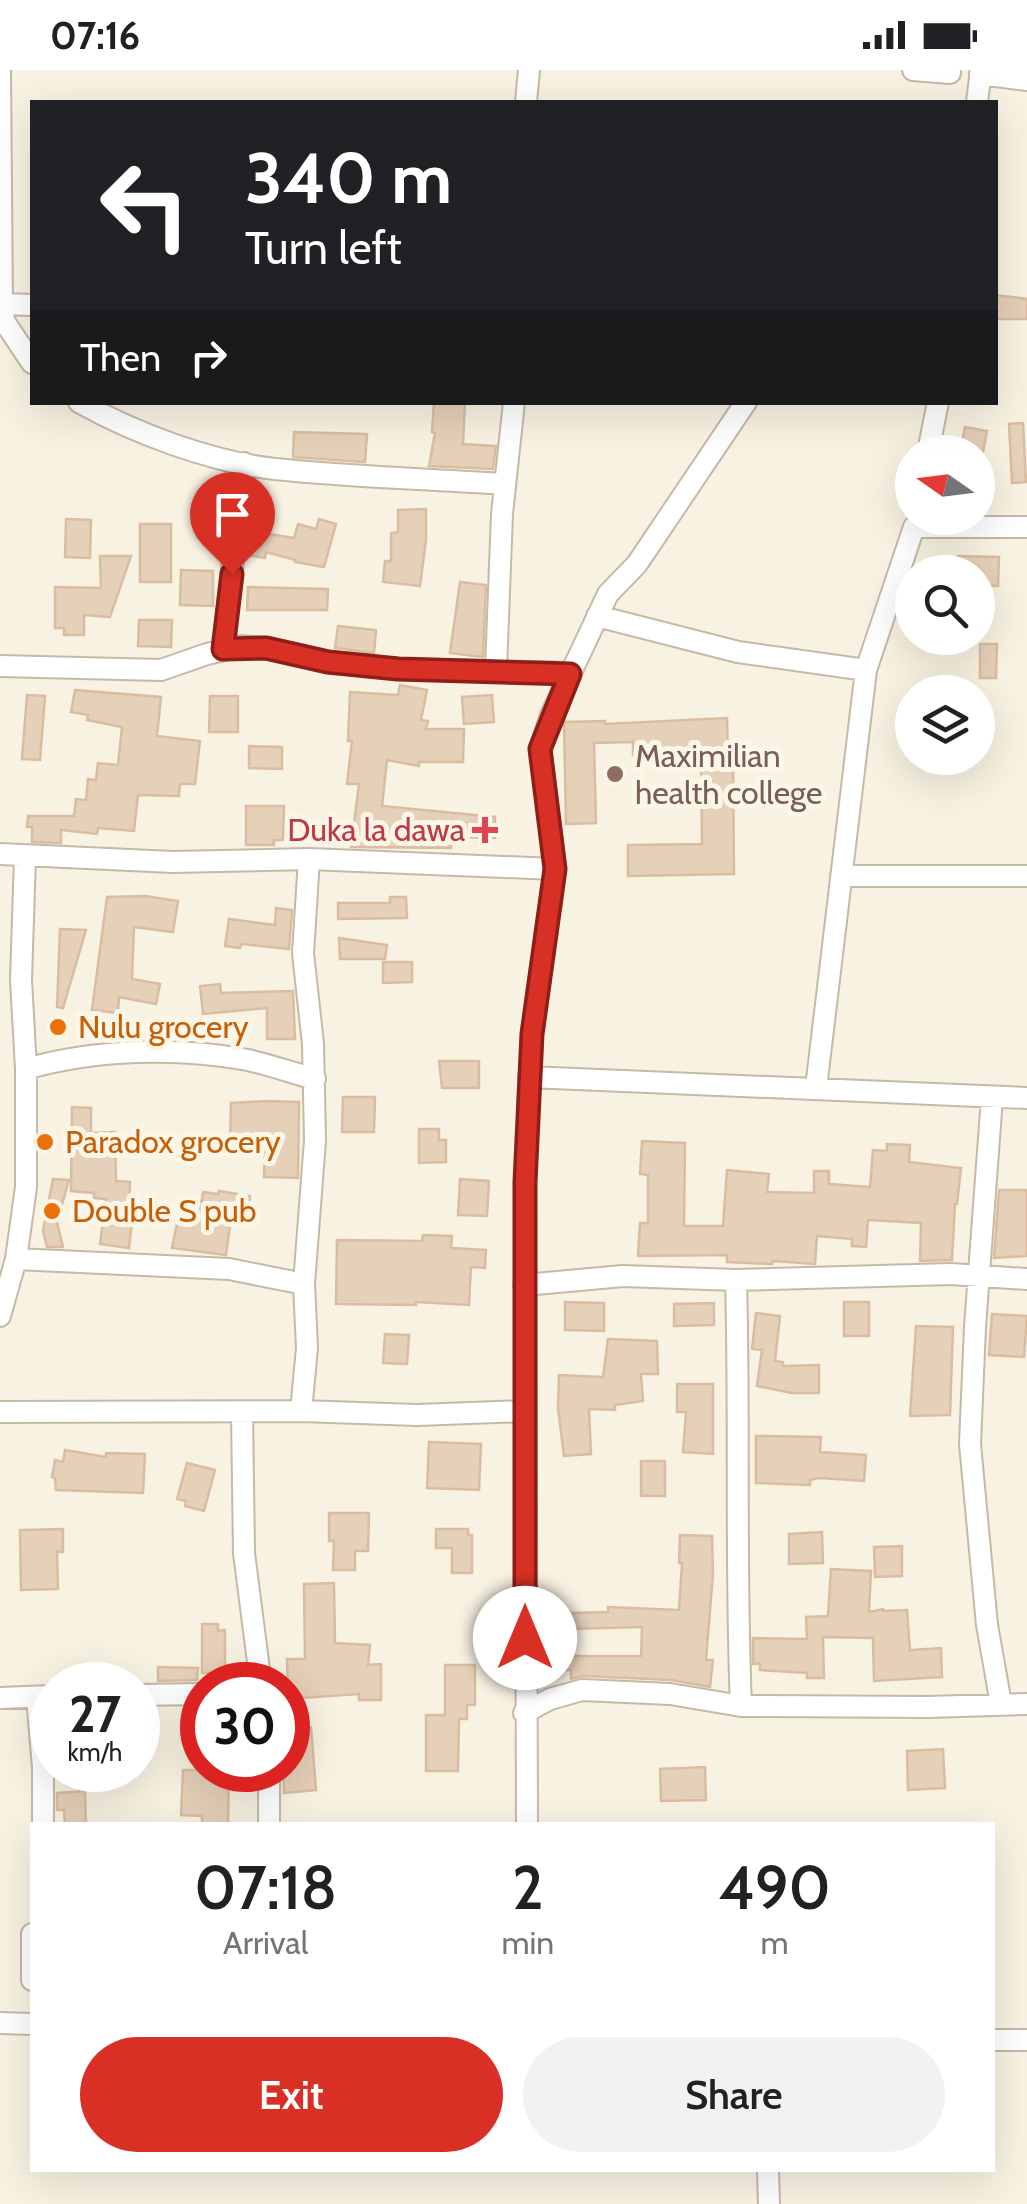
<!DOCTYPE html>
<html lang="en">
<head>
<meta charset="utf-8">
<style>
  body { margin:0; font-family:Cabin,sans-serif; background:#f2f2f2; color:#202124; height:100vh; display:flex; flex-direction:column; font-size:38px; white-space:nowrap }
  * { box-sizing:border-box; margin:0 }
  p { font-size:32px; color:#757577 }
  .icon { flex:none; width:55px; height:55px; fill:none; stroke:currentColor; stroke-width:2; stroke-linecap:round; stroke-linejoin:round }
  .map { position:relative; flex:1; overflow:hidden }
  .side { position:absolute; left:30px; top:1752px; width:965px; height:350px; display:flex; flex-direction:column; background:#fff; border-radius:0px; box-shadow:0 10px 40px #0002 }
  .side>* { flex:none }
  .top-card { position:absolute; left:30px; top:30px; width:968px; height:305px; border-radius:0px; box-shadow:0 10px 40px #0002; background:#202124; color:#fff; overflow:hidden }
  .needle { width:65px; rotate:284deg }
  .tools { position:absolute; left:895px; top:365px; display:grid; gap:20px }
  .tools a { display:grid; place-items:center; width:100px; height:100px; border-radius:50%; background:#fff; box-shadow:0 10px 40px #0002; font-size:50px }
  .speed { position:absolute; left:30px; top:1592px; display:flex; gap:20px; font-size:50px; font-weight:700; text-align:center }
  .speed>* { display:grid; place-content:center; width:130px; height:130px; border-radius:50%; background:#fff; box-shadow:0 10px 40px #0002; line-height:1 }
  .speed small { font-size:25px; font-weight:400 }
  .speed .limit { border:15px solid #d22; background:#fff; color:#111 }
  .pin { position:absolute; display:grid; place-items:center; width:85px; height:85px; color:#fff; margin:-102px -42px; border-radius:50% 50% 50% 0; rotate:-45deg; box-shadow:0 0 10px #0007 }
  .pin .icon { rotate:45deg }
  .me { position:absolute; width:110px; margin:-55px; rotate:0deg; stroke-linejoin:round; filter:drop-shadow(0 0 8px #0008) }
  .turn { display:flex; align-items:center; gap:35px; height:210px; padding:0 50px; font-size:45px }
  .turn .icon { width:130px; height:130px; stroke-width:2.5 }
  .turn b { display:block; font-size:70px; line-height:85px }
  .then { display:flex; align-items:center; height:95px; padding:0 50px; background:#0003; gap:20px; font-size:38px }
  .eta { display:flex; justify-content:space-evenly; align-items:center; height:170px; text-align:center }
  .eta b { font-size:60px; font-weight:600; line-height:70px }
  .primary-button { display:flex; gap:20px; margin-top:auto; padding:20px 50px }
  .primary-button a { flex:1; height:115px; border-radius:60px; background:#d93025; color:#fff; font-size:40px; font-weight:600; line-height:115px; text-align:center }
  .primary-button a+a { background:#f2f2f2; color:#202124 }
  .status { display:flex; justify-content:space-between; align-items:center; height:70px; padding:0 50px; background:#fff; direction:ltr }
  .status svg { height:28px; fill:currentColor }
  .map>svg:first-child { display:block }
  .building { fill:#e5d0b9; stroke:#dabda0; stroke-width:2.5 }
  .lines { fill:none; stroke-linecap:round; stroke-linejoin:round }
  .street-casing { stroke:#c5b9a8; stroke-width:24 }
  .street { stroke:#fff; stroke-width:20 }
  .route-casing { stroke:#8d1f18; stroke-width:25 }
  .route { stroke:#d93025; stroke-width:18 }
  .education-dot { fill:#8d6e63; stroke:#fcf6e8; stroke-width:4 }
  .health-dot { fill:#e0444e; stroke:#fcf6e8; stroke-width:4 }
  .food-dot { fill:#e8710a; stroke:#fcf6e8; stroke-width:4 }
  .labels { text-anchor:middle; stroke-width:10; stroke-linejoin:round; paint-order:stroke }
  .education-label { font-size:32px; fill:#785e54; stroke:#fcf6e8; text-anchor:start }
  .health-label { font-size:32px; fill:#be3a42; stroke:#fcf6e8; text-anchor:end }
  .food-label { font-size:32px; fill:#c56008; stroke:#fcf6e8; text-anchor:start }
</style>
</head>
<body>
<div class="status"><b>07:16</b><svg viewBox="0 0 49 12"><path d="M0 12V9h3v3zM5 12V6h3v6zM10 12V3h3v9zM15 12V0h3v12zM26 1h20v11H26zM47 4h2v5h-2z"/></svg></div>
<div class="map">
<svg width="1027" height="2134" viewBox="0 0 1027 2134">
  <rect width="100%" height="100%" fill="#f8f2e2"/>
  <!-- building -->
  <path class="building" d="M 995,225 L 1027,229 L 1027,249 L 995,249 Z
    M 434,332 L 465,332 L 463,374 L 496,376 L 493,399 L 429,396 L 435,363 L 432,362 Z
    M 1023,353 L 1026,412 L 1012,413 L 1009,354 Z
    M 965,357 L 987,361 L 983,382 L 960,382 Z
    M 294,362 L 367,364 L 365,392 L 293,387 Z
    M 426,439 L 426,470 L 420,516 L 383,512 L 385,491 L 391,491 L 391,463 L 398,462 L 398,440 Z
    M 66,449 L 91,450 L 90,488 L 65,487 Z
    M 319,449 L 336,454 L 324,497 L 295,492 L 295,490 L 266,482 L 265,488 L 247,485 L 251,461 L 294,468 L 298,454 L 316,459 Z
    M 140,454 L 171,454 L 171,512 L 140,512 Z
    M 100,486 L 131,486 L 110,547 L 84,545 L 84,565 L 64,565 L 64,558 L 55,558 L 55,517 L 101,518 Z
    M 958,486 L 999,487 L 998,516 L 978,515 L 978,502 L 958,502 Z
    M 181,500 L 213,501 L 213,536 L 180,535 Z
    M 460,512 L 486,515 L 483,587 L 450,583 Z
    M 248,517 L 328,519 L 327,540 L 247,540 Z
    M 139,550 L 172,550 L 171,577 L 138,576 Z
    M 338,556 L 376,560 L 374,583 L 335,578 Z
    M 980,574 L 997,574 L 996,608 L 980,608 Z
    M 400,615 L 427,620 L 421,650 L 428,651 L 426,659 L 464,659 L 463,692 L 419,692 L 419,696 L 387,690 L 382,736 L 495,747 L 495,768 L 452,767 L 451,778 L 351,777 L 359,714 L 347,714 L 352,671 L 348,671 L 350,622 L 398,625 Z
    M 75,620 L 161,627 L 157,666 L 200,671 L 195,714 L 180,714 L 179,726 L 138,725 L 134,761 L 98,758 L 97,764 L 61,760 L 61,773 L 32,772 L 32,757 L 27,757 L 28,746 L 74,746 L 76,729 L 86,730 L 88,709 L 96,710 L 98,693 L 118,695 L 122,657 L 87,650 L 88,645 L 71,642 Z
    M 27,625 L 45,626 L 40,690 L 22,689 Z
    M 492,625 L 494,652 L 464,654 L 462,627 Z
    M 210,626 L 238,626 L 238,662 L 209,662 Z
    M 727,648 L 728,685 L 733,685 L 734,804 L 628,806 L 628,775 L 702,774 L 701,682 L 633,685 L 633,672 L 594,673 L 596,753 L 566,754 L 564,652 L 605,651 L 605,654 Z
    M 249,676 L 282,677 L 282,699 L 249,698 Z
    M 246,736 L 284,736 L 283,770 L 274,770 L 274,775 L 246,775 Z
    M 145,826 L 178,831 L 173,862 L 134,857 L 132,909 L 160,914 L 156,934 L 119,927 L 118,943 L 92,940 L 107,827 Z
    M 390,827 L 406,827 L 407,848 L 338,849 L 338,833 L 390,833 Z
    M 276,838 L 292,840 L 289,879 L 241,874 L 240,878 L 225,876 L 229,849 L 275,855 Z
    M 60,859 L 86,860 L 63,938 L 57,937 Z
    M 339,868 L 387,875 L 385,889 L 340,889 Z
    M 383,892 L 412,892 L 412,912 L 383,913 Z
    M 220,914 L 221,923 L 293,921 L 295,969 L 267,969 L 267,938 L 203,944 L 200,916 Z
    M 439,991 L 479,991 L 479,1018 L 442,1018 Z
    M 343,1027 L 375,1027 L 374,1062 L 342,1062 Z
    M 265,1031 L 299,1032 L 298,1108 L 264,1107 L 265,1075 L 230,1074 L 231,1033 Z
    M 72,1037 L 91,1038 L 91,1063 L 115,1062 L 116,1111 L 130,1112 L 129,1142 L 133,1142 L 129,1178 L 100,1174 L 106,1129 L 94,1128 L 94,1123 L 71,1121 Z
    M 419,1059 L 439,1059 L 439,1070 L 446,1070 L 446,1092 L 419,1093 Z
    M 642,1071 L 685,1073 L 684,1156 L 723,1156 L 727,1100 L 769,1104 L 767,1122 L 814,1123 L 814,1101 L 829,1101 L 829,1114 L 870,1117 L 873,1080 L 887,1081 L 887,1074 L 910,1075 L 909,1092 L 961,1098 L 957,1134 L 955,1134 L 952,1190 L 920,1191 L 921,1153 L 868,1150 L 866,1177 L 852,1176 L 852,1169 L 817,1166 L 815,1194 L 773,1191 L 772,1194 L 727,1192 L 727,1185 L 638,1186 L 640,1153 L 648,1153 L 648,1105 L 640,1104 Z
    M 53,1109 L 69,1110 L 57,1152 L 63,1177 L 47,1177 L 43,1161 Z
    M 460,1109 L 489,1111 L 487,1146 L 458,1145 Z
    M 999,1120 L 1027,1120 L 1027,1186 L 994,1188 Z
    M 219,1121 L 250,1126 L 248,1144 L 232,1142 L 226,1185 L 172,1178 L 182,1129 L 202,1131 L 203,1122 L 218,1124 Z
    M 423,1165 L 452,1166 L 451,1178 L 486,1180 L 485,1198 L 471,1197 L 469,1235 L 416,1232 L 416,1235 L 336,1234 L 337,1170 L 422,1171 Z
    M 565,1232 L 604,1233 L 604,1261 L 565,1260 Z
    M 844,1232 L 869,1232 L 869,1266 L 844,1266 Z
    M 714,1233 L 714,1255 L 674,1256 L 674,1234 Z
    M 756,1243 L 780,1246 L 775,1291 L 783,1292 L 783,1296 L 819,1295 L 819,1323 L 792,1323 L 757,1316 L 762,1280 L 752,1279 Z
    M 992,1244 L 1027,1246 L 1024,1287 L 989,1285 Z
    M 916,1256 L 953,1257 L 950,1345 L 910,1346 Z
    M 385,1264 L 409,1265 L 407,1294 L 383,1293 Z
    M 608,1269 L 657,1271 L 658,1304 L 641,1304 L 643,1331 L 615,1335 L 615,1340 L 589,1339 L 591,1384 L 564,1386 L 558,1338 L 559,1305 L 603,1307 Z
    M 677,1314 L 713,1314 L 713,1384 L 683,1382 L 686,1342 L 677,1342 Z
    M 756,1366 L 821,1367 L 820,1382 L 866,1385 L 864,1411 L 819,1408 L 810,1410 L 810,1415 L 756,1413 Z
    M 429,1372 L 481,1374 L 479,1420 L 427,1418 Z
    M 65,1380 L 106,1387 L 106,1383 L 145,1384 L 143,1423 L 56,1420 L 55,1408 L 52,1407 L 55,1390 L 63,1392 Z
    M 641,1391 L 665,1391 L 665,1426 L 641,1426 Z
    M 187,1393 L 215,1400 L 204,1441 L 185,1436 L 186,1431 L 177,1429 Z
    M 329,1443 L 369,1443 L 368,1481 L 355,1481 L 355,1500 L 333,1500 L 334,1471 L 329,1471 Z
    M 63,1459 L 63,1482 L 57,1482 L 58,1519 L 21,1520 L 20,1460 Z
    M 436,1459 L 468,1459 L 468,1465 L 472,1465 L 472,1503 L 452,1503 L 452,1478 L 436,1478 Z
    M 822,1462 L 823,1493 L 789,1494 L 789,1464 Z
    M 680,1465 L 712,1466 L 713,1504 L 706,1590 L 713,1590 L 710,1617 L 671,1610 L 583,1606 L 571,1609 L 571,1600 L 562,1600 L 563,1586 L 641,1586 L 642,1557 L 571,1559 L 571,1543 L 608,1542 L 608,1537 L 679,1540 L 682,1493 L 679,1493 Z
    M 902,1476 L 902,1506 L 875,1507 L 874,1477 Z
    M 831,1499 L 871,1501 L 869,1542 L 883,1539 L 883,1541 L 907,1540 L 910,1580 L 941,1578 L 942,1607 L 874,1611 L 873,1568 L 823,1567 L 824,1608 L 807,1608 L 807,1603 L 760,1600 L 760,1594 L 753,1594 L 753,1568 L 807,1569 L 806,1547 L 828,1546 Z
    M 334,1513 L 335,1573 L 370,1575 L 368,1595 L 381,1594 L 381,1630 L 359,1630 L 359,1624 L 288,1629 L 287,1589 L 305,1589 L 304,1514 Z
    M 202,1554 L 218,1554 L 218,1561 L 225,1560 L 225,1603 L 202,1603 Z
    M 445,1595 L 475,1595 L 475,1635 L 467,1635 L 467,1649 L 459,1649 L 458,1701 L 426,1701 L 426,1645 L 445,1645 Z
    M 158,1597 L 198,1598 L 197,1610 L 158,1611 Z
    M 311,1657 L 316,1720 L 284,1723 L 283,1700 L 288,1700 L 288,1659 Z
    M 943,1679 L 945,1718 L 908,1720 L 907,1681 Z
    M 705,1697 L 706,1730 L 661,1731 L 660,1699 Z
    M 183,1700 L 229,1700 L 228,1755 L 202,1755 L 202,1746 L 181,1745 Z
    M 85,1721 L 86,1755 L 65,1755 L 64,1740 L 57,1740 L 57,1723 Z"/>
  <g class="lines">
    <!-- street casing -->
    <g class="street-casing">
      <path id="street" d="M 0,0 L 2,234 L 4,251 L 32,293
        M 913,0 L 950,3
        M 980,4 L 1027,10
        M 526,32 L 529,0
        M 977,32 L 981,0
        M 0,234 L 32,235
        M 79,332 C 134,363 211,392 275,399 C 351,407 429,409 505,414
        M 928,382 L 938,332
        M 597,546 L 738,582 L 866,600
        M 223,579 L 244,393
        M 0,596 L 161,600 L 207,584 L 241,576 L 267,578 L 328,592 L 398,599 L 570,603
        M 496,599 L 502,444 L 514,332
        M 0,784 L 173,792 L 309,789 L 555,799
        M 841,806 L 1027,806
        M 26,999 C 95,979 177,977 248,990 C 270,995 293,1003 315,1009
        M 529,1007 L 1027,1028
        M 816,1018 L 866,600 L 914,457 L 1027,457
        M 992,1028 L 975,1257 L 970,1374 L 987,1555 L 1001,1634
        M 16,1189 L 229,1199 L 304,1214
        M 736,1210 C 740,1352 735,1494 741,1636
        M 524,1215 L 623,1206 L 736,1210 L 951,1204 L 1027,1209
        M 0,1246 L 16,1189 L 26,1117 L 26,999 L 21,910 L 25,787
        M 301,1341 L 307,1278 L 304,1214 L 315,1070 L 313,974 L 303,883 L 309,789
        M 0,1342 L 301,1341 L 417,1345 L 525,1341
        M 242,1343 L 244,1483 L 261,1615
        M 138,1625 L 202,1624
        M 37,1627 L 43,1697 L 43,1755
        M 0,1628 L 52,1626
        M 524,1643 L 550,1629 L 582,1620 L 670,1624 L 741,1636 L 928,1637 L 1027,1634
        M 269,1755 L 269,1700
        M 527,1755 L 525,1112 L 532,963 L 555,799 L 540,679 L 551,645 L 608,524 L 637,494 L 746,332
        M 32,1864 L 32,1910
        M 0,1953 L 32,1954
        M 992,1970 L 1027,1970
        M 768,2100 L 769,2134"/>
    </g>
    <!-- street -->
    <use href="#street" class="street"/>
  </g>
  <g class="lines">
    <!-- route casing -->
    <g class="route-casing">
      <path id="route" d="M 232,504 L 223,579 L 266,578 L 328,592 L 398,599 L 570,604 L 540,679 L 555,799 L 532,964 L 525,1112 L 525,1568"/>
    </g>
    <!-- route -->
    <use href="#route" class="route"/>
  </g>
  <!-- markers -->
  <circle class="education-dot" cx="615" cy="704" r="10"/>
  <path class="health-dot" d="M480 745h10v10h10v10h-10v10h-10v-10h-10v-10h10z"/>
  <g class="food-dot">
    <circle cx="58" cy="957" r="10"/>
    <circle cx="45" cy="1072" r="10"/>
    <circle cx="52" cy="1141" r="10"/>
  </g>
  <g class="labels">
    <!-- education labels -->
    <g class="education-label">
      <text x="635" y="697">Maximilian<tspan x="635" dy="37">health college</tspan></text>
    </g>
    <!-- health labels -->
    <g class="health-label">
      <text x="465" y="771">Duka la dawa</text>
    </g>
    <!-- food labels -->
    <g class="food-label">
      <text x="78" y="968">Nulu grocery</text>
      <text x="65" y="1083">Paradox grocery</text>
      <text x="72" y="1152">Double S pub</text>
    </g>
  </g>
</svg>
<div class="tools">
<a><svg class="needle" viewBox="-14 -14 28 28"><path d="M0-13l5 13h-10z" fill="#e53935"/><path d="M0 13l5-13h-10z" fill="#757577"/></svg></a>
<a><svg class="icon" aria-label="search" viewBox="0 0 24 24"><circle cx="10" cy="10" r="6"/><path d="M15 15l6 6"/></svg></a>
<a><svg class="icon" aria-label="layers" viewBox="0 0 24 24"><path d="M12 4l9 5-9 5-9-5zM3 14l9 5 9-5"/></svg></a>
</div>
<div class="speed"><div>27<small>km/h</small></div><div class="limit">30</div></div>
<div class="pin" style="left:232px;top:504px;background:#d93025"><svg class="icon" aria-label="arrive" viewBox="0 0 24 24"><path d="M6 21V4h12l-3 4 3 4H6"/></svg></div>
<svg class="me" style="left:525px;top:1568px" viewBox="-20 -20 40 40"><circle r="19" fill="#fff"/><path d="M0-13L10 11 0 6-10 11z" fill="#d93025"/></svg>
<div class="top-card">
<div class="turn"><svg class="icon" aria-label="left" viewBox="0 0 24 24"><path d="M17 20v-9H6M10 6l-5 5 5 5"/></svg><div><b>340 m</b>Turn left</div></div>
<div class="then">Then<svg class="icon" aria-label="right" viewBox="0 0 24 24"><path d="M7 20v-9h11M14 6l5 5-5 5"/></svg></div>
</div>
<section class="side">
<div class="eta">
<div><b>07:18</b><p>Arrival</p></div>
<div><b>2</b><p>min</p></div>
<div><b>490</b><p>m</p></div>
</div>
<div class="primary-button"><a>Exit</a><a>Share</a></div>
</section>
</div>
</body>
</html>
